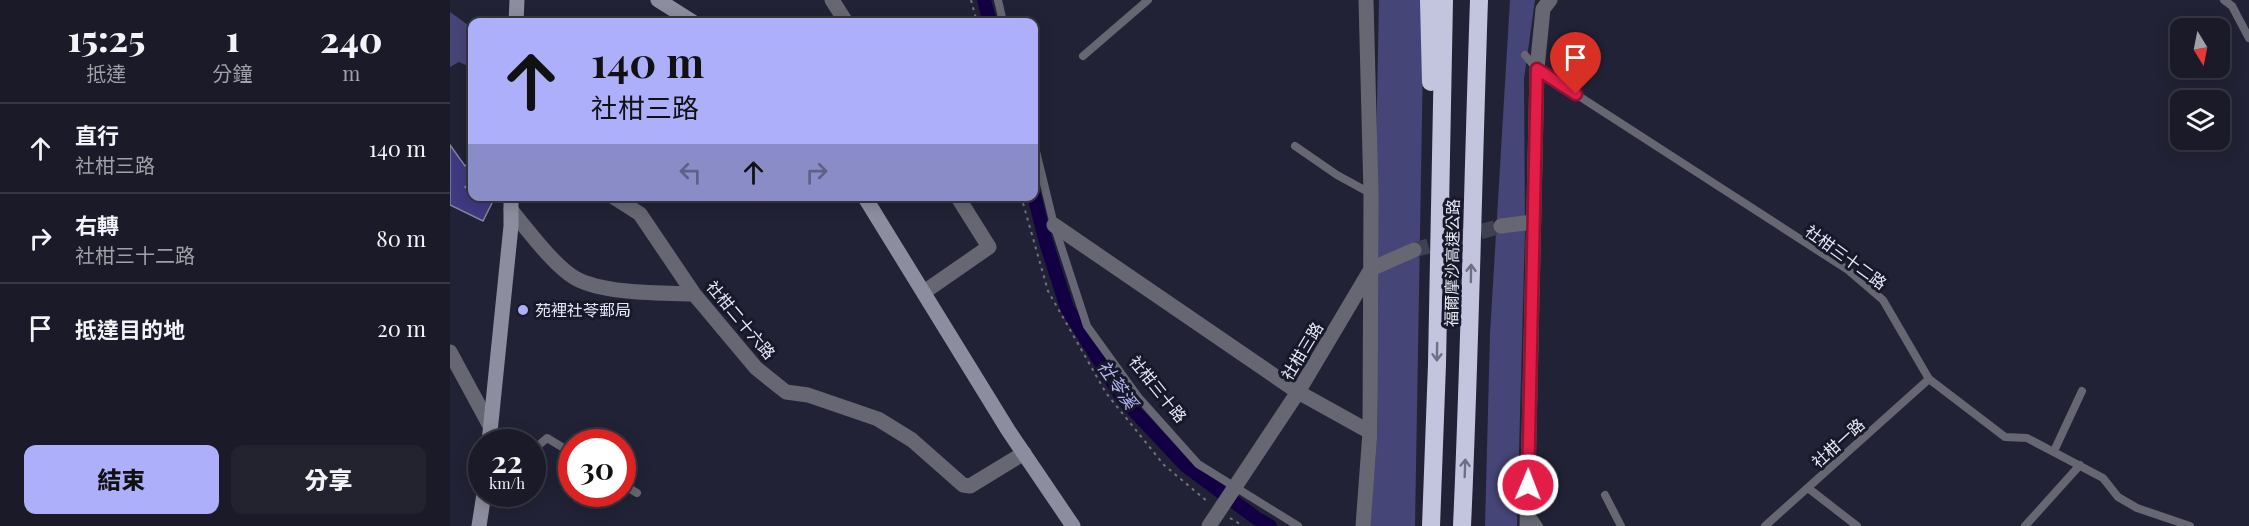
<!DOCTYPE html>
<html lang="zh-TW">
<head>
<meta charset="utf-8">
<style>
  body { margin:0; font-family:"Playfair Display","Noto Sans TC",serif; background:#232330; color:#f1f3f6; height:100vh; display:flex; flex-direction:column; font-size:22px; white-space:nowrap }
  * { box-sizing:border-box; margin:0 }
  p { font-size:20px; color:#9fa1a8 }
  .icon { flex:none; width:33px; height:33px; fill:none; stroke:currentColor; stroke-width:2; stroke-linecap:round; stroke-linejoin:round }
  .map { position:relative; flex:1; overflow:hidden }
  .panel { display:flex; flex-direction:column; background:#1a1a28; width:450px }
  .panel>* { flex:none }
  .top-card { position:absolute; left:18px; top:18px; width:570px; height:183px; border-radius:12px; box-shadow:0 3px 15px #0003,0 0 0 2px #383845; background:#adaffb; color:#111; overflow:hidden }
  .needle { width:39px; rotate:170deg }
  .buttons { position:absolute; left:1720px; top:18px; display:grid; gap:12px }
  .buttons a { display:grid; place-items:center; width:60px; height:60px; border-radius:12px; background:#1a1a28; box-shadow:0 3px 15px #0003,0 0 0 2px #383845; font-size:30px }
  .speed { position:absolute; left:18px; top:429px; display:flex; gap:12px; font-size:30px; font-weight:700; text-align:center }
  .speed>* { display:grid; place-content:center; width:78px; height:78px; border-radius:50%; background:#1a1a28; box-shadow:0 3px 15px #0003,0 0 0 2px #383845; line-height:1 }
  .speed small { font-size:15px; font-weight:400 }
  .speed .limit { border:9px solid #d22; background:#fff; color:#111 }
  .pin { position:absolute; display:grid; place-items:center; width:51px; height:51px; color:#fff; margin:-62px -26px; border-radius:50% 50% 50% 0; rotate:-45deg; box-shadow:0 0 6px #0007 }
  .pin .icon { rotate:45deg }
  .me { position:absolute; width:66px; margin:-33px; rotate:1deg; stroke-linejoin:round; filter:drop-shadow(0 0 4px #0008) }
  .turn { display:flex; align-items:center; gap:21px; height:126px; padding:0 24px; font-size:27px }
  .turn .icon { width:78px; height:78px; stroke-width:2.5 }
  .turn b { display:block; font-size:42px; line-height:51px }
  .lanes { display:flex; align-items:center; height:57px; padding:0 24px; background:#0003; justify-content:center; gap:30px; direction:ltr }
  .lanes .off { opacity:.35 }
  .eta { display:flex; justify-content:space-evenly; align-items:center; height:102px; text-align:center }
  .eta b { font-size:36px; font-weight:800; line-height:42px }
  .button { display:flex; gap:12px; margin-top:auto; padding:12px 24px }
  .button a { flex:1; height:69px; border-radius:12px; background:#adaffb; color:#111; font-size:24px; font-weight:800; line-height:69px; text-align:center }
  .button a+a { background:#232330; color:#f1f3f6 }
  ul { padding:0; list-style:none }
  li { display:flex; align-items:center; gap:18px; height:90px; padding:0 24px; border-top:2px solid #383845 }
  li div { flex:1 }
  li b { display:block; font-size:22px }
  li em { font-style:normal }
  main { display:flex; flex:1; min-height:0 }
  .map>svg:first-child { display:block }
  .green { fill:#464577 }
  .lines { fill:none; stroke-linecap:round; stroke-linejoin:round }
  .canal { stroke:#130044; stroke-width:14 }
  .building { fill:#3f3a81; stroke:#83849d; stroke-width:1.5 }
  .street-tunnel { stroke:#404053; stroke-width:15; stroke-dasharray:15 8; stroke-linecap:butt }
  .path { stroke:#707182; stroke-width:2; stroke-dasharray:3 4.5; stroke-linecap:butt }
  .lane { stroke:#666772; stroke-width:8 }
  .street { stroke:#666772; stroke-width:15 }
  .secondary { stroke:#8c8d9e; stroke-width:15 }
  .highway { stroke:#c3c5df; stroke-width:18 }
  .oneway { stroke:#6e6e85 }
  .route-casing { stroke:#92132f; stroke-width:15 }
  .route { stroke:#e11d48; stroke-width:10 }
  .poi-dot { fill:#adaffb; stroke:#18182b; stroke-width:2 }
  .labels { text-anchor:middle; stroke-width:6; stroke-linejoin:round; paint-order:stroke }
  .street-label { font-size:16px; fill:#e8e9f7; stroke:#18182b }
  .poi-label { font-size:16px; fill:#e8e9f7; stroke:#18182b; text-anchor:start }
  .water-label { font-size:18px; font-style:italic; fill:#b5b7f5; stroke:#18182b }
</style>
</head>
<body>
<main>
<section class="panel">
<div class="eta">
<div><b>15:25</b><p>抵達</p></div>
<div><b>1</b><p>分鐘</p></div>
<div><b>240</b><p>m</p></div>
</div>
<ul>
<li><svg class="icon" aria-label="ahead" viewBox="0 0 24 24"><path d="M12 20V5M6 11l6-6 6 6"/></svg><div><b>直行</b><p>社柑三路</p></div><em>140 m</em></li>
<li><svg class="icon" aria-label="right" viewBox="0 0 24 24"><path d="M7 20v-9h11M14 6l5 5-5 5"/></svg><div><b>右轉</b><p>社柑三十二路</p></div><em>80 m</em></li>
<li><svg class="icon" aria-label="arrive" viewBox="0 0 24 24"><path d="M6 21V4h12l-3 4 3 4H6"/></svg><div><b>抵達目的地</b></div><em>20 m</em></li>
</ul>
<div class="button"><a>結束</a><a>分享</a></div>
</section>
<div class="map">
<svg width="1799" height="526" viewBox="0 0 1799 526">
  <rect width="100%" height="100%" fill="#222236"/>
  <!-- green -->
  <path class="green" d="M 929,0 L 974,0 L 965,526 L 920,526 L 928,426 L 924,253 Z
    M 1060,0 L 1085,0 L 1074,79 L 1075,230 L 1067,526 L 1035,526 L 1040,334 Z
    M 0,12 L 22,28 L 22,68 L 9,62 L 0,67 Z"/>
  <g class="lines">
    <!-- canal -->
    <path class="canal" d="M 534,0 L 540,22
      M 584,195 L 595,239 L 617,308 L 673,399 L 736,466 L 806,518 L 820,526"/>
  </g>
  <!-- building -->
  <path class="building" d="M 0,145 L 15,166 L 22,160 L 22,182 L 15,187 L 22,192 L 22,196 L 30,196 L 42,203 L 33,221 L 0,205 Z"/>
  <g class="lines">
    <!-- street-tunnel -->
    <path class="street-tunnel" d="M 964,250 L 1051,226"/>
    <!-- path -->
    <path class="path" d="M 521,0 L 527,22
      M 571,196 L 598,291 L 656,393 L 714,465 L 758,502
      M 780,518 L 793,526"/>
    <!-- lane -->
    <path class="lane" d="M 548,0 L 553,22
      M 1774,0 L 1782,6 L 1799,38
      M 1075,55 L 1087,69 L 1398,270 L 1433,300 L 1479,379 L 1555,437 L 1577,438 L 1653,478 L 1668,497 L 1687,508 L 1740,526
      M 633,56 L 698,0
      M 584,143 L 604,225 L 637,326 L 689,398 L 748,464 L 848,526
      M 845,146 L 887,175 L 920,193
      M 82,451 L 97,438 L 122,453
      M 1604,451 L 1632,391
      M 172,484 L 187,493
      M 1358,488 L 1407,526
      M 1155,495 L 1171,526
      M 1080,513 L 1089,526
      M 1315,526 L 1479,379
      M 1575,526 L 1630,465"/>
    <!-- street -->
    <path class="street" d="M 382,0 L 396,22
      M 162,196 L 190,214 L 244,294 L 306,368 L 336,392 L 358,395 L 428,419 L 462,440 L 513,485 L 520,486 L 574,453
      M 61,210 C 77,229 104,266 125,278 C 153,294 211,293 244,294
      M 604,225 L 848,392 L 920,432
      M 1051,226 L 1083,222
      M 474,292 L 539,247 L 507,196
      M 0,352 L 40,426
      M 759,526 L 848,392 L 921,269 L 964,250
      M 913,526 L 920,432 L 921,194 L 916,0
      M 1077,526 L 1087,69 L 1093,9 L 1100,0"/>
    <!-- secondary -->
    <path class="secondary" d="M 208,0 L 243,22
      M 66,22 L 67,0
      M 414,196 L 558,430 L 623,526
      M 39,442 L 61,226 L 61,196
      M 29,526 L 34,494"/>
    <!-- highway -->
    <path class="highway" d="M 979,0 L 981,82
      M 981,526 L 987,364 L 994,0
      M 1012,526 C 1020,351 1023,175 1029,0"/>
  </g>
  <!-- one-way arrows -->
  <defs><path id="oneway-shaft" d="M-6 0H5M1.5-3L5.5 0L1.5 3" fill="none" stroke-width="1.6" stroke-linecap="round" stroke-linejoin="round" transform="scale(1.5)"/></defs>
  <g class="oneway">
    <use href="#oneway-shaft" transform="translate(1021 273) rotate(-89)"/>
    <use href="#oneway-shaft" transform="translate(987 352) rotate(91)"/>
    <use href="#oneway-shaft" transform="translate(1015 468) rotate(-88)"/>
  </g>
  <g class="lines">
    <!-- route casing -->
    <g class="route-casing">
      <path id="route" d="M 1078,485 L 1087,69 L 1126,94"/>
    </g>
    <!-- route -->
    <use href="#route" class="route"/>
  </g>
  <!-- markers -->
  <circle class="poi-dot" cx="73" cy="310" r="6"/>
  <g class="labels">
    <!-- street labels -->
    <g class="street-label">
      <text transform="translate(1396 257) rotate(36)" y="6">社柑三十二路</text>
      <text transform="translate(1002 263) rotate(-89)" y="6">福爾摩沙高速公路</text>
      <text transform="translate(291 320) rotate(50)" y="6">社柑二十六路</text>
      <text transform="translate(852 351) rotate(-59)" y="6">社柑三路</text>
      <text transform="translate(708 389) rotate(51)" y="6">社柑三十路</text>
      <text transform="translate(1388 443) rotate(-42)" y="6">社柑一路</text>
    </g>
    <!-- poi labels -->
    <g class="poi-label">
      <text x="85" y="316">苑裡社苓郵局</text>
    </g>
    <!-- water labels -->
    <g class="water-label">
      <text transform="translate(667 385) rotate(55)" y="6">社苓溪</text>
    </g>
  </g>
</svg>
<div class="buttons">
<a><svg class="needle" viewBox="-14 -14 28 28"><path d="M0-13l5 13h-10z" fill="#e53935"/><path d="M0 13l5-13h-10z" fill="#9fa1a8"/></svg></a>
<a><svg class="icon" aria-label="layers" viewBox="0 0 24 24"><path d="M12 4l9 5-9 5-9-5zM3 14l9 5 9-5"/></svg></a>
</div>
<div class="speed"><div>22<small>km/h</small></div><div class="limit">30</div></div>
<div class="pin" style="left:1126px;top:94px;background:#d93025"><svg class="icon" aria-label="arrive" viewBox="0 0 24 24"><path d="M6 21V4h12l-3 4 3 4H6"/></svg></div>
<svg class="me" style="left:1078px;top:485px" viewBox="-20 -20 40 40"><circle r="17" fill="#e11d48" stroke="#fff" stroke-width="3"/><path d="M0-11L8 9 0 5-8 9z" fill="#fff"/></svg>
<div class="top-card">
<div class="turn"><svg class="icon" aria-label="ahead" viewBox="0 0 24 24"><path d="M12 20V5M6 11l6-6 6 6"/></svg><div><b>140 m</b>社柑三路</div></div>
<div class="lanes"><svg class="icon off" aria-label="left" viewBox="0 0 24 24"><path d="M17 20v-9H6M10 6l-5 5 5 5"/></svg><svg class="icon" aria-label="ahead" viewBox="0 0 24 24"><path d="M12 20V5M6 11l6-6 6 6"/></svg><svg class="icon off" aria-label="right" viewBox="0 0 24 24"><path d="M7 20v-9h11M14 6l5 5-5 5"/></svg></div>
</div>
</div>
</main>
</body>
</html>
